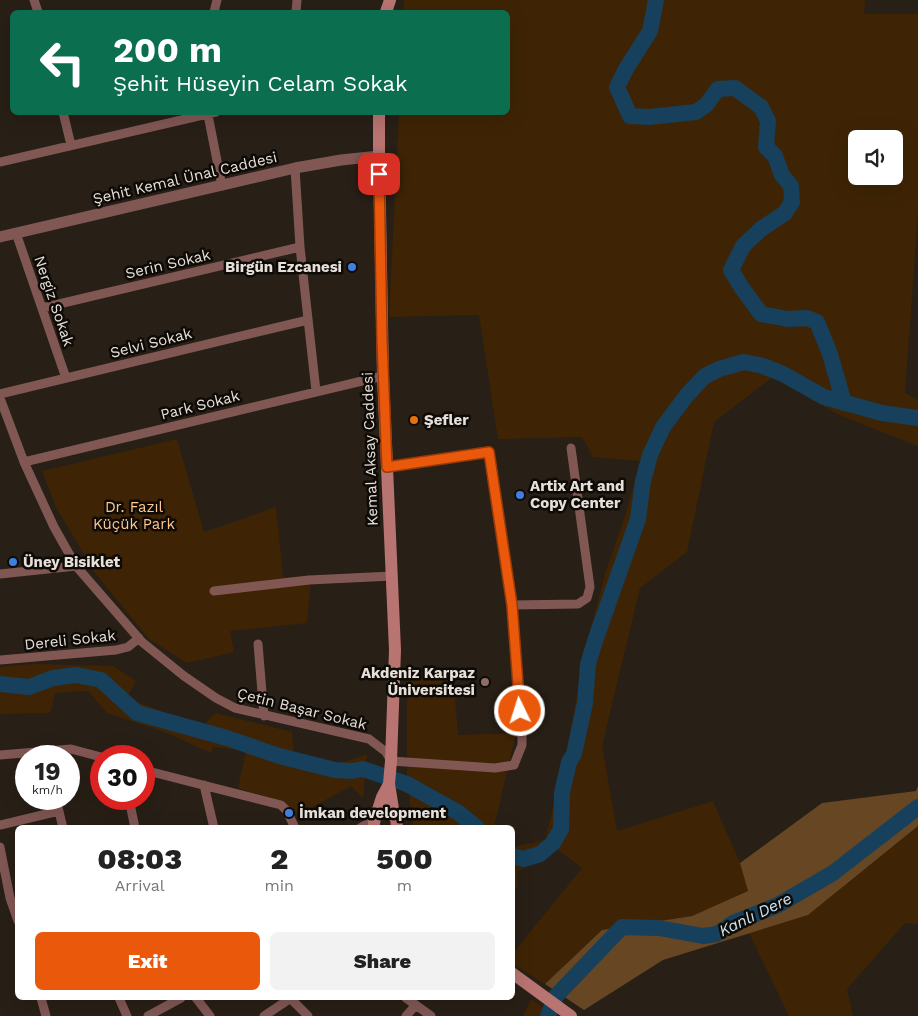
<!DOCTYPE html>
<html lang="en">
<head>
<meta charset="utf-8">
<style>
  body { margin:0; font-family:"Work Sans",sans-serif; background:#f2f2f2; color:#222; height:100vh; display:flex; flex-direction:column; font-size:19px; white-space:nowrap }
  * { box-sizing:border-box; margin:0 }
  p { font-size:16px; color:#767676 }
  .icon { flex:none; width:28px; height:28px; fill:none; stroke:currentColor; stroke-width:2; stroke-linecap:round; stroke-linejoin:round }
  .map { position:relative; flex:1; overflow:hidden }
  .sheet { position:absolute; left:15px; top:825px; width:500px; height:175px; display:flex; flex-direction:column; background:#fff; border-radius:8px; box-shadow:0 5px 20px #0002 }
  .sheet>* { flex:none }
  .hud { position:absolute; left:10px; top:10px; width:500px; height:105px; border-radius:8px; box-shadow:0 5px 20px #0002; background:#0b6e4f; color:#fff; overflow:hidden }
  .controls { position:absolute; left:848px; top:130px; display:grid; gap:10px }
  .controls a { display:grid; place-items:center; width:55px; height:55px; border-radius:8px; background:#fff; box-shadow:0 5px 20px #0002; font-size:25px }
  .speed { position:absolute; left:15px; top:745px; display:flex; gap:10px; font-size:25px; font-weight:700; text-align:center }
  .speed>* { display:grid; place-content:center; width:65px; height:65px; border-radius:50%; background:#fff; box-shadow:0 5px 20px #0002; line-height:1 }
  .speed small { font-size:12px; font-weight:400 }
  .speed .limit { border:8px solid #d22; background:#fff; color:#111 }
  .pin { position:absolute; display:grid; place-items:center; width:42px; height:42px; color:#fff; margin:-21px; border-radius:10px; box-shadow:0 2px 8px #0006 }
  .me { position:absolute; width:55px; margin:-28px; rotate:356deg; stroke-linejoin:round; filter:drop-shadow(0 0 4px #0008) }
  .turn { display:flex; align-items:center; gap:18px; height:105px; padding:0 20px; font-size:22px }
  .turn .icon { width:65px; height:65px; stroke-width:2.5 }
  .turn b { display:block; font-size:35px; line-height:42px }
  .eta { display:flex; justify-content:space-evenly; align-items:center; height:85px; text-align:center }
  .eta b { font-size:30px; font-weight:800; line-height:35px }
  .action { display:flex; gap:10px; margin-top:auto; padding:10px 20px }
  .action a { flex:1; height:58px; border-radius:8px; background:#ea580c; color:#fff; font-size:20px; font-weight:800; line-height:58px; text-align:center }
  .action a+a { background:#f2f2f2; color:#222 }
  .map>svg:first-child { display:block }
  .green { fill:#3e2405; fill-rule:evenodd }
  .forest { fill:#664623 }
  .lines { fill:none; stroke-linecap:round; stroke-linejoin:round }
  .river { stroke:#16405b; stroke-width:16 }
  .minor { stroke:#815754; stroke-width:9 }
  .tertiary { stroke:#815754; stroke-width:11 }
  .secondary { stroke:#b87470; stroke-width:12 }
  .route-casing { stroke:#983908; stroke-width:12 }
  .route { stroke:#ea580c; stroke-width:9 }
  .shop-dot { fill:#3f7fe0; stroke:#0e0a06; stroke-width:2 }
  .food-dot { fill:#e8710a; stroke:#0e0a06; stroke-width:2 }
  .education-dot { fill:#8d6e63; stroke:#0e0a06; stroke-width:2 }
  .labels { text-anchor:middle; stroke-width:5; stroke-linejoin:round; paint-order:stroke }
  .street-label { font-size:15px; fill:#e7e0da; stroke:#0e0a06 }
  .poi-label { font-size:15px; font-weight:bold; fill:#e7e0da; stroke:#0e0a06; text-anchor:start }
  .park-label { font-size:15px; fill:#ffc78f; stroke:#0e0a06 }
  .water-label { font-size:16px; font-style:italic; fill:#c9e2f6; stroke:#0e0a06 }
</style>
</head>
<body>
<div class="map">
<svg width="918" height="1016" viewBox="0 0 918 1016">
  <rect width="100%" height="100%" fill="#281f16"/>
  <!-- green -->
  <path class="green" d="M 404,0 L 865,0 L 864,14 L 918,14 L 918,213 L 905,393 L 918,400 L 918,446 L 839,415 L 773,377 L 714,422 L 687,552 L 640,588 L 602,746 L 617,831 L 713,801 L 740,863 L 748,891 L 692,916 L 602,930 L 545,984 L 513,964 L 513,953 L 582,868 L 558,850 L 517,872 L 518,887 L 513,891 L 513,847 L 545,840 L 566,754 L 586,647 L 605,574 L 627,510 L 640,461 L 593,457 L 582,437 L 498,439 L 479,315 L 389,317 L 399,113 L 508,112 L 508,12 L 403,12 ZM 856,139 L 894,139 L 894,176 L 856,176 Z
    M 177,439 L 204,532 L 276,507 L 283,577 L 311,576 L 307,623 L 230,631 L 234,652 L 187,663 L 149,639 L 95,573 L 56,507 L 42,471 Z
    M 33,664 L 113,666 L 136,681 L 127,698 L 202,727 L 215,713 L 292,732 L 294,754 L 339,764 L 367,754 L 363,798 L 351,786 L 298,815 L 284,802 L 238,788 L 246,751 L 213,747 L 211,753 L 167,733 L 107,713 L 88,691 L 55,693 L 50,713 L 0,714 L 0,667 Z
    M 453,675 L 458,735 L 516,733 L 494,827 L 413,827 L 407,778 L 407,676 Z
    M 918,826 L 918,924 L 905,923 L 847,989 L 853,1016 L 789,1016 L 749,933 L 808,915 Z
    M 531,999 L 555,1016 L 523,1016 Z"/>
  <!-- forest -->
  <path class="forest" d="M 918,786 L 918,826 L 808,915 L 663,960 L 584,1010 L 545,984 L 602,930 L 692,916 L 748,891 L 740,863 L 822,803 L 916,791 Z"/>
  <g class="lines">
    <!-- river -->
    <path class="river" d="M 656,0 L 650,31 L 626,69 L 617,87 L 630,116 L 649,117 L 696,112 L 706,105 L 718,89 L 735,88 L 761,107 L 768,121 L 766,147 L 775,156 L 782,175 L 791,186 L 792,202 L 785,213 L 761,229 L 743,246 L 731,270 L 742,288 L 761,314 L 788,319 L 807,318 L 817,322 L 830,354 L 844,403
      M 0,684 L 29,687 L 53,678 L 76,675 L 101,680 L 137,713 L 227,738 L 279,756 L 335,770 L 352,771 L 363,769 L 407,784 L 459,813 L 477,828
      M 512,856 L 524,859 L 540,854 L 553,843 L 561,829 L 562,793 L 569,762 L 574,754 L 585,703 L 588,664 L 595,641 L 638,519 L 643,481 L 650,455 L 663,427 L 687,395 L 705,376 L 719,369 L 744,362 L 763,366 L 783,374 L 824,397 L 882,413 L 918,418
      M 548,1016 L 556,996 L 622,927 L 659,928 L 703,936 L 717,934 L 733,923 L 778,905 L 833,873 L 918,807"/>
    <!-- minor -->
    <path class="minor" d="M 34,0 L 38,12
      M 214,12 L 217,0
      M 296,12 L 297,0
      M 63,112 L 71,145
      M 208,115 L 222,186
      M 0,162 L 216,112
      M 295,168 L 300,247 L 316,391
      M 16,233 L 66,378
      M 42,308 L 300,247
      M 0,394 L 308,320
      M 0,398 L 24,462 L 54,527 L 76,566 L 142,642 L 184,676 L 216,698 L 235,708 L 369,739 L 386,752 L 391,761 L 495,768 L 514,765 L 522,745 L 522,737 L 512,605 L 489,452 L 387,467
      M 24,462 L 383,376
      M 0,574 L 76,566
      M 214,591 L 309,580 L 392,576
      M 512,605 L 578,604 L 587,598 L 590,587 L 571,448
      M 258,644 L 264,716
      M 0,660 L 116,650 L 128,647 L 139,638
      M 0,755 L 71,749 L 101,757
      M 144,770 L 281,805 L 287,811 L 295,828
      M 204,785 L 214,828
      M 56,799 L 63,828
      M 129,799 L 135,828
      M 0,825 L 59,811
      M 360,828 L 374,820
      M 0,847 L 10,898 L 18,921
      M 41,998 L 46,1016
      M 119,998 L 127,1016
      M 196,998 L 210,1016
      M 290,998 L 308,1016
      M 406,998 L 431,1016
      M 148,1016 L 181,998
      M 264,1016 L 291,998
      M 406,1016 L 415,1006"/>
    <!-- tertiary -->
    <path class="tertiary" d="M 0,237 L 295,168 L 341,160 L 379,156"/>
    <!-- secondary -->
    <path class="secondary" d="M 386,12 L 390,0
      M 379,112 L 379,156 L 383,376 L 395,650 L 391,761 L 389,784 L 394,815
      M 376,816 L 382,797 L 389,784
      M 374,828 C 373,818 377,813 387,812 L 396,817 L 397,828
      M 512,973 L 571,1016"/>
  </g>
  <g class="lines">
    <!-- route casing -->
    <g class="route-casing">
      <path id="route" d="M 379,174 L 382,341 L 387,467 L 489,452 L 512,605 L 520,711"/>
    </g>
    <!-- route -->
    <use href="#route" class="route"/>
  </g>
  <!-- markers -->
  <g class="shop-dot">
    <circle cx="352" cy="267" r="5"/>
    <circle cx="520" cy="495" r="5"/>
    <circle cx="13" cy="562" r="5"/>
    <circle cx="289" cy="813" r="5"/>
  </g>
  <circle class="food-dot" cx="414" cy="420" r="5"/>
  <circle class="education-dot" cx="485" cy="682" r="5"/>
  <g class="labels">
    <!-- street labels -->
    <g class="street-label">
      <text transform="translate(185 178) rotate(-13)" y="5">Şehit Kemal Ünal Caddesi</text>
      <text transform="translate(168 264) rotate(-13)" y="5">Serin Sokak</text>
      <text transform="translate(54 301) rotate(71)" y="5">Nergiz Sokak</text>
      <text transform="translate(151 343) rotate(-14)" y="5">Selvi Sokak</text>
      <text transform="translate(200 405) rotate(-14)" y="5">Park Sokak</text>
      <text transform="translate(370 449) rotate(-92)" y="5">Kemal Aksay Caddesi</text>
      <text transform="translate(70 640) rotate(-6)" y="5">Dereli Sokak</text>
      <text transform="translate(302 709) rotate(14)" y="5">Çetin Başar Sokak</text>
    </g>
    <!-- poi labels -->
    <g class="poi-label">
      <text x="342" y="272" text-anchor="end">Birgün Ezcanesi</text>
      <text x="424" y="425">Şefler</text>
      <text x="530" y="491">Artix Art and<tspan x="530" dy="17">Copy Center</tspan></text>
      <text x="23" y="567">Üney Bisiklet</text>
      <text x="475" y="678" text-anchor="end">Akdeniz Karpaz<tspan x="475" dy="17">Üniversitesi</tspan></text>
      <text x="299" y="818">İmkan development</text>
    </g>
    <!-- park labels -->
    <g class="park-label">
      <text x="134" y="512">Dr. Fazıl<tspan x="134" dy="17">Küçük Park</tspan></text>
    </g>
    <!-- water labels -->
    <g class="water-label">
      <text transform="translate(755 914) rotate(-26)" y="6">Kanlı Dere</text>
    </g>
  </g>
</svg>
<div class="controls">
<a><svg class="icon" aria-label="sound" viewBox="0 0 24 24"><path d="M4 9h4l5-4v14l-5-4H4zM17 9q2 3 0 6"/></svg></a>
</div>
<div class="speed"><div>19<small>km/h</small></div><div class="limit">30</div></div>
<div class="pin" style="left:379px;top:174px;background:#d93025"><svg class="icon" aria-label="arrive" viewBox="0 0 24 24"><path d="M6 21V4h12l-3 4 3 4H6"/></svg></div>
<svg class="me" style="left:520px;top:711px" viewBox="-20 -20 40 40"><circle r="17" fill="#ea580c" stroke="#fff" stroke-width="3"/><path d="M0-11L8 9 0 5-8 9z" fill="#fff"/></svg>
<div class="hud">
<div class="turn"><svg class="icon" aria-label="left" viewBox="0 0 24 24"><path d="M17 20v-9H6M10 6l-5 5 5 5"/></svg><div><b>200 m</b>Şehit Hüseyin Celam Sokak</div></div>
</div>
<section class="sheet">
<div class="eta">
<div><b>08:03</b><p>Arrival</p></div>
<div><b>2</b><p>min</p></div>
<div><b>500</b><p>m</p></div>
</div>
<div class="action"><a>Exit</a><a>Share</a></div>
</section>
</div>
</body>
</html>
